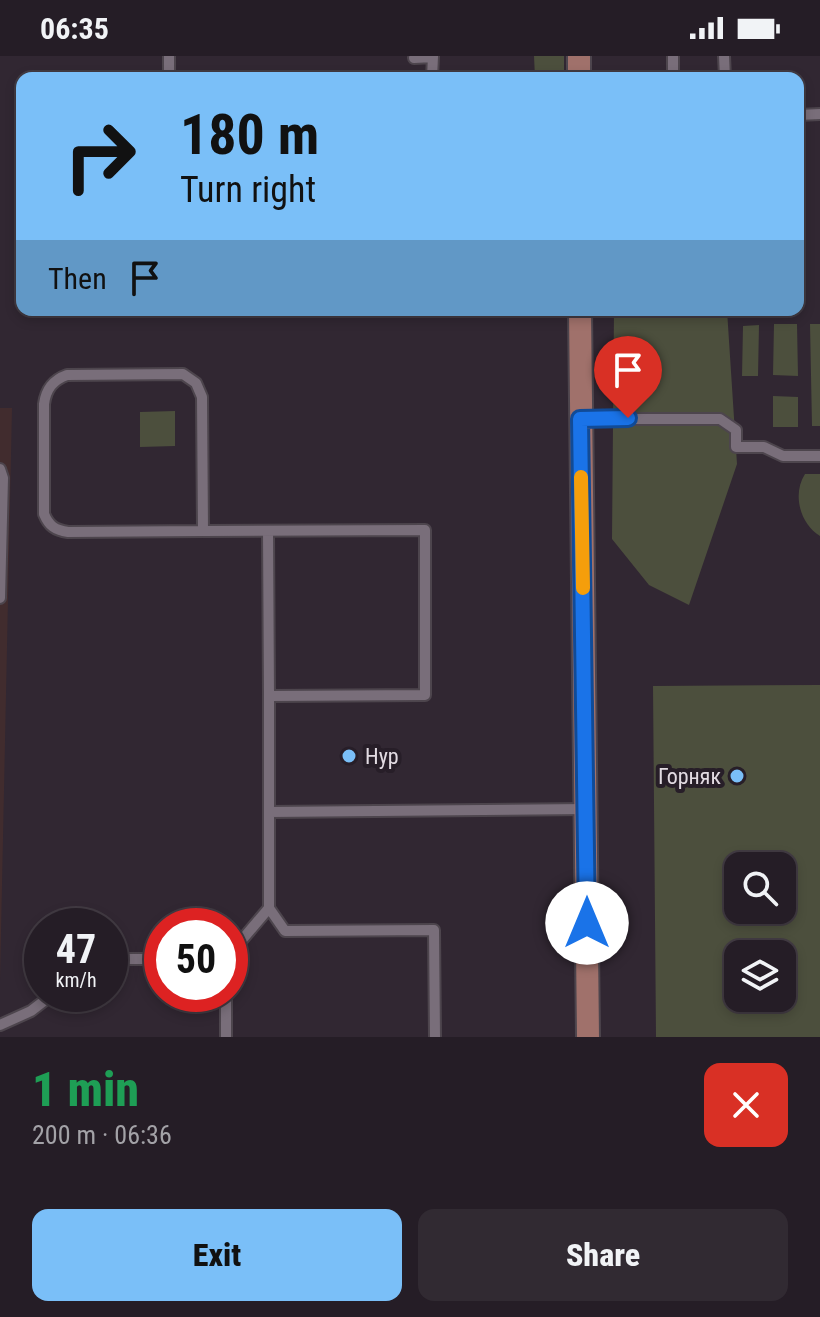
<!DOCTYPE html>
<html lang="en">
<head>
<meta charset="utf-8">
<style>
  body { margin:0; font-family:"Roboto Condensed",sans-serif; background:#312a32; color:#f1f3f6; height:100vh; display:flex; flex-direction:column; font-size:30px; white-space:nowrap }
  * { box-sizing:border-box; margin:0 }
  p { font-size:26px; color:#a3a2a7 }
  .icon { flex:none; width:44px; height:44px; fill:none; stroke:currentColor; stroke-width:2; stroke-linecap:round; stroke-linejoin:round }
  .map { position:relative; height:981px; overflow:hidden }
  .drawer { display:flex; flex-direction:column; background:#251d26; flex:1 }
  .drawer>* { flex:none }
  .top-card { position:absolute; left:16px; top:16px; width:788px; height:244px; border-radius:16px; box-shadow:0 4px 12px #0003,0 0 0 2px #423b43; background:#7abff8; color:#111; overflow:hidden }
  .tools { position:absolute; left:724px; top:796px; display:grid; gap:16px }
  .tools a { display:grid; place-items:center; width:72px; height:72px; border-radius:16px; background:#251d26; box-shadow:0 4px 12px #0003,0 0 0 2px #423b43; font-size:40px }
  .speed { position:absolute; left:24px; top:852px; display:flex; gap:16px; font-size:40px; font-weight:700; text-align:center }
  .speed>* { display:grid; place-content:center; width:104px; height:104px; border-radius:50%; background:#251d26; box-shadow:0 4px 12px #0003,0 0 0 2px #423b43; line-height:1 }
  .speed small { font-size:20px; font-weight:400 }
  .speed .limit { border:12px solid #d22; background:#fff; color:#111 }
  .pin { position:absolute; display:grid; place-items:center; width:68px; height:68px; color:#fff; margin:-82px -34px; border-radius:50% 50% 50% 0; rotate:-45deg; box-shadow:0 0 8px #0007 }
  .pin .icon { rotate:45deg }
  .me { position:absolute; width:88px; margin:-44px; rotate:0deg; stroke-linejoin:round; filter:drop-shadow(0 0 6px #0008) }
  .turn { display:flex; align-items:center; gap:28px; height:168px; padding:0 32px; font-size:36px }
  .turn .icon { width:104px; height:104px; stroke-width:2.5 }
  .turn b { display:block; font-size:56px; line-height:68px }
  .then { display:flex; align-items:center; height:76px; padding:0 32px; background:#0003; gap:16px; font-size:30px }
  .round { display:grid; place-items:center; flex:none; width:84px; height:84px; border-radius:16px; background:#312a32 }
  .summary { display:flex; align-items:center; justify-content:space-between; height:136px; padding:0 32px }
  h1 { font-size:48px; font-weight:800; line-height:60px; color:#1e9e55 }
  .button { display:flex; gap:16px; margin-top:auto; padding:16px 32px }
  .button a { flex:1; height:92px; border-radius:16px; background:#7abff8; color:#111; font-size:32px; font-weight:800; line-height:92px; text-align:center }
  .button a+a { background:#312a32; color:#f1f3f6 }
  .status { display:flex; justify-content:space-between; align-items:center; height:56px; padding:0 40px; background:#251d26; direction:ltr }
  .status svg { height:22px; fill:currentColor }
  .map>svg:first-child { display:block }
  .education { fill:#412c2e }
  .green { fill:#4c4f3d; fill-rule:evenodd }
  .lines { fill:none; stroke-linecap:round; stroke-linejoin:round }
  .service-casing { stroke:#4d454d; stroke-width:14 }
  .secondary-casing { stroke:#4d454d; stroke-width:26 }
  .service { stroke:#796e7a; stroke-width:10 }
  .secondary { stroke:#a0716b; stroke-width:22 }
  .route-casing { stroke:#114b97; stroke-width:20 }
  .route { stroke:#1a73e8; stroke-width:14 }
  .slow { stroke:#f59e0b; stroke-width:14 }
  .poi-dot { fill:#7abff8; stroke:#271e28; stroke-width:3 }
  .labels { text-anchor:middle; stroke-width:8; stroke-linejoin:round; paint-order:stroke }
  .poi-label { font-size:22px; fill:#e2dbe2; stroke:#271e28; text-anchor:start }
</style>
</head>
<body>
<div class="status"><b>06:35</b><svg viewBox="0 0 49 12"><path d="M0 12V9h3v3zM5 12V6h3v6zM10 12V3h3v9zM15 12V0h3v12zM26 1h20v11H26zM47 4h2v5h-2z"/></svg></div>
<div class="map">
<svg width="820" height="981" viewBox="0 0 820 981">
  <rect width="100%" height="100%" fill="#312732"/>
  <!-- education -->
  <path class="education" d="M 0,352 L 12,352 L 0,925 Z"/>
  <!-- green -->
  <path class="green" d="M 534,0 L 564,0 L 564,22 L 535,22 Z
    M 614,254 L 727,254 L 737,408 L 689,549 L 649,529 L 612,483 Z
    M 774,268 L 797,268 L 798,320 L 773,319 Z
    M 810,268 L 820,268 L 820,370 L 812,370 Z
    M 759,269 L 758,320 L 742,320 L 743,270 Z
    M 773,340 L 798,341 L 798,371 L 773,371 Z
    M 175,355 L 175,390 L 140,391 L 140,356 Z
    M 805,418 L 820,418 L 820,480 C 800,468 792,438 805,418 Z
    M 820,629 L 820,981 L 656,981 L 653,630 ZM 738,810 L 782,810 L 782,854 L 738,854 ZM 738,898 L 782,898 L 782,942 L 738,942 Z"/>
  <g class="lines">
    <!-- service casing -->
    <g class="service-casing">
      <path id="service" d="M 169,0 L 169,22
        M 673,0 L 673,22
        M 724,0 L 725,22
        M 414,2 L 433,1
        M 432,22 L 433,0
        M 798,59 L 820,58
        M 183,318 L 196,327 L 202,341 L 203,475 L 68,476 C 55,474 49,470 44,458 L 44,348 C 46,333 53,324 67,319 Z
        M 580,363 L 720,363 L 736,374 L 736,391 L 764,391 L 783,400 L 820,400
        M 0,413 L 3,422 L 0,542
        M 203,475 L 425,474 L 425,639 L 269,640 L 269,852 L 285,875 L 434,874 L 435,981
        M 268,475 L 269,640
        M 269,756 L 587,753
        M 230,898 L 269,852
        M 110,905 L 128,903 L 162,903
        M 226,938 L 226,981
        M 0,969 L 31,955 L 53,938"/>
    </g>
    <!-- secondary casing -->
    <g class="secondary-casing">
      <path id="secondary" d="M 579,0 L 579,22
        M 580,254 L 588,981"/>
    </g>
    <!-- service -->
    <use href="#service" class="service"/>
    <!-- secondary -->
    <use href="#secondary" class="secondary"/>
  </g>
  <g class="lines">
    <!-- route casing -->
    <g class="route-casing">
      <path id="route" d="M 587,867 L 580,363 L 628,362"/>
    </g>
    <!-- route -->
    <use href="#route" class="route"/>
    <!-- slow -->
    <path class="slow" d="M 581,421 L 583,532"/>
  </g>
  <!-- markers -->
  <g class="poi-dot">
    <circle cx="349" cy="700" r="8"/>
    <circle cx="737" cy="720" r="8"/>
  </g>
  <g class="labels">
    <!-- poi labels -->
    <g class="poi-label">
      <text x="365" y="708">Нур</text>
      <text x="721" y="728" text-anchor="end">Горняк</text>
    </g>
  </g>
</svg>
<div class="tools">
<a><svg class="icon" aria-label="search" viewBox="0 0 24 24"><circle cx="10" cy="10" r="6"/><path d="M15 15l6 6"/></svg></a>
<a><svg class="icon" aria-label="layers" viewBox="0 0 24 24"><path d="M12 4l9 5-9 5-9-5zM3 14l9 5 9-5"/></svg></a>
</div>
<div class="speed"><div>47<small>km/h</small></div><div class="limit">50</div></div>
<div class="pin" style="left:628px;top:362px;background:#d93025"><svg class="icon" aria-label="arrive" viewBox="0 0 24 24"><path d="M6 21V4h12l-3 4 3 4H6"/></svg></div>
<svg class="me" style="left:587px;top:867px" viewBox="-20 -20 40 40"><circle r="19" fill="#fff"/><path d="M0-13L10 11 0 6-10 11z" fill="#1a73e8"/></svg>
<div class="top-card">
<div class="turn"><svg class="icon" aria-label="right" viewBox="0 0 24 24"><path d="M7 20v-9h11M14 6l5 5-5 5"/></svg><div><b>180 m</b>Turn right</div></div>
<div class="then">Then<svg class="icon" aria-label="arrive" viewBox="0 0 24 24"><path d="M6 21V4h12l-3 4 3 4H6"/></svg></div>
</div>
</div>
<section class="drawer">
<div class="summary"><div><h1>1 min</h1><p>200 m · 06:36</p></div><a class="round" style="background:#d93025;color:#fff"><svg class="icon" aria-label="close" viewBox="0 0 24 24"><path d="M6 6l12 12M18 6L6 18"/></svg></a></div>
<div class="button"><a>Exit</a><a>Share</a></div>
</section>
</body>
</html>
